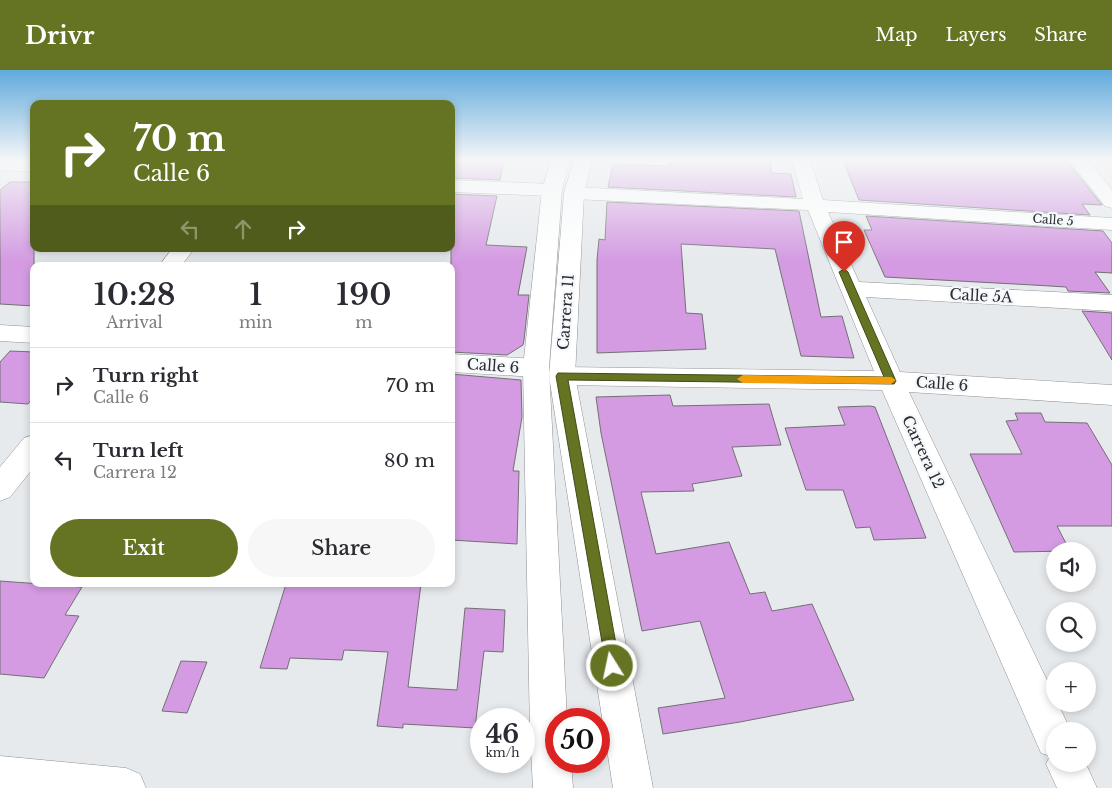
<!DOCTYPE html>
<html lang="en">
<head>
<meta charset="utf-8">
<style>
  body { margin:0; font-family:"Libre Baskerville",serif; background:#f7f7f7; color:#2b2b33; height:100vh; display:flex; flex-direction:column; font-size:19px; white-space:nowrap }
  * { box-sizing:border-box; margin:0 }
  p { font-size:16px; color:#7c7c81 }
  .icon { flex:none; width:28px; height:28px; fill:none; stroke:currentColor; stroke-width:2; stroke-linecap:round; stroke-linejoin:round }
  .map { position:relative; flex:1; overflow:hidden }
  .side { position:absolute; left:30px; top:192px; width:425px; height:325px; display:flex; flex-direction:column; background:#fff; border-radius:10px; box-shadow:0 2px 8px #0003 }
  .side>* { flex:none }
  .top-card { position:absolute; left:30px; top:30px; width:425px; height:152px; border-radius:10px; box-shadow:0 2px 8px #0003; background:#647422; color:#fff; overflow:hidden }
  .controls { position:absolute; left:1046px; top:472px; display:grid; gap:10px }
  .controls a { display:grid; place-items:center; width:50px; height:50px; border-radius:50%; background:#fff; box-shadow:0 2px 8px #0003; font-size:25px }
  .speed { position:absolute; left:470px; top:638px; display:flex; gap:10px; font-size:25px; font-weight:700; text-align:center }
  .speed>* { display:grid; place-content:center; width:65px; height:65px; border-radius:50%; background:#fff; box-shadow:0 2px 8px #0003; line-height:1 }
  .speed small { font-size:12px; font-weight:400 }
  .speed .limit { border:8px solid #d22; background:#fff; color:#111 }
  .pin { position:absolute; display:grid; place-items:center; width:42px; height:42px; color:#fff; margin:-51px -21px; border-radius:50% 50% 50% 0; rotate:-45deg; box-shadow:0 0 5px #0007 }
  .pin .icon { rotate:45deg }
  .me { position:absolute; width:55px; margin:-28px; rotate:350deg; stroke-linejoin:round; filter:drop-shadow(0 0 4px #0008) }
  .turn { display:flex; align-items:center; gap:18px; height:105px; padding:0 20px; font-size:22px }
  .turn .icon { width:65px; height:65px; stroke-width:2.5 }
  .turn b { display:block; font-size:35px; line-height:42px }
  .lanes { display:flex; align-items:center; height:48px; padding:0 20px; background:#0003; justify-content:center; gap:25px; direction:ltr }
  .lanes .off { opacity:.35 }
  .eta { display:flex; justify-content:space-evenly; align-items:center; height:85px; text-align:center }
  .eta b { font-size:30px; font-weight:600; line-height:35px }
  .action { display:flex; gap:10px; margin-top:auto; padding:10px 20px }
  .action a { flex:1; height:58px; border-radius:30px; background:#647422; color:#fff; font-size:20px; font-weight:600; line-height:58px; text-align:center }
  .action a+a { background:#f7f7f7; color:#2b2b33 }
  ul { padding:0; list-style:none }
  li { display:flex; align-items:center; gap:15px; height:75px; padding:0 20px; border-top:1px solid #e1e1e2 }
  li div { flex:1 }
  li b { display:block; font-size:19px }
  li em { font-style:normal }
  header { display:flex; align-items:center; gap:30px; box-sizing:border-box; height:70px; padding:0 25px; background:#647422; color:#fff }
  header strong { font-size:24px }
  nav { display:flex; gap:28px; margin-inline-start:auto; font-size:18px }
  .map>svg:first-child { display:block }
  .building { fill:#d49be2; stroke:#727073 }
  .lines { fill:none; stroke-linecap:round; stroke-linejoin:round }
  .minor-casing { stroke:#8e9194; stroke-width:1 }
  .secondary-casing { stroke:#8e9194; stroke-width:1 }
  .primary-casing { stroke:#8e9194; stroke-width:1 }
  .minor { fill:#fff; fill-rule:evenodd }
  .secondary { fill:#fff; fill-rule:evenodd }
  .primary { fill:#fff; fill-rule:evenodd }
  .route { fill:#647422; stroke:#414b16 }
  .slow { fill:#f59e0b }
  .labels { text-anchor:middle; stroke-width:4.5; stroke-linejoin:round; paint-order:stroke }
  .far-street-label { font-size:12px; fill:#2b2d2e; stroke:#f4f7fb }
  .street-label { font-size:15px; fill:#2b2d2e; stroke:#f4f7fb }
</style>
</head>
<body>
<header>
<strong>Drivr</strong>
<nav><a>Map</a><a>Layers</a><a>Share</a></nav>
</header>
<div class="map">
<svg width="1112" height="718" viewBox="0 0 1112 718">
  <rect width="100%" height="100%" fill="#e7eaed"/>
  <!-- building -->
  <path class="building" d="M 451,90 L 504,90 L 500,110 L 451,108 Z
    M 669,90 L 770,90 L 772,103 L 791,104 L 796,127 L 608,117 L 613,94 L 669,96 Z
    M 843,90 L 1066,90 L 1102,135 L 1082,134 L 1090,145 L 859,130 Z
    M 10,112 L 34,112 L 34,236 L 0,234 L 0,120 Z
    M 451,124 L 497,126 L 486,175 L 527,177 L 518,225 L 529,225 L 524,270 L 523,275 L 507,285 L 451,282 Z
    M 607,132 L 799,141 L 821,247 L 842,246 L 854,288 L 801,286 L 775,179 L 681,174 L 686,243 L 702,244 L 706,279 L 597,283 L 597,190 L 599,169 L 605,170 Z
    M 866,146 L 1103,161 L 1112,173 L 1112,203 L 1095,202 L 1110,223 L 1068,221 L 1066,217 L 1033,215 L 885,207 L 864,160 L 872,160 Z
    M 1082,241 L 1112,243 L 1112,290 L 1086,247 Z
    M 10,281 L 34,282 L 34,326 L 28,334 L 0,332 L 0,292 Z
    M 451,304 L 521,310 L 522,347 L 513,401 L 519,401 L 517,474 L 451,470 Z
    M 670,325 L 673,336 L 769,334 L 781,375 L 732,377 L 742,406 L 692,414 L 694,421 L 641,422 L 656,484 L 729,472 L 750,524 L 765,522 L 772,541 L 812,534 L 854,630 L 740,652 L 663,664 L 658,638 L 725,628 L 700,551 L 642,561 L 601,363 L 596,327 Z
    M 870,336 L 875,337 L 926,468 L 874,470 L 870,457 L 856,458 L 843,420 L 806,420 L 785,358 L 845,355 L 838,337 Z
    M 1015,343 L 1041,343 L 1045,352 L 1087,353 L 1112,395 L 1112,456 L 1057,456 L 1070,481 L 1014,482 L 970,384 L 1022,384 L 1006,351 L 1018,350 Z
    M 0,511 L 82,517 L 65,545 L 79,546 L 44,608 L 0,604 Z
    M 286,514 L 421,514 L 408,617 L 457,620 L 465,538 L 505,540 L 503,582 L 484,581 L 475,658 L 403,654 L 403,658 L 377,656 L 388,582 L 344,580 L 342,590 L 290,588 L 287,599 L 260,598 Z
    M 181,591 L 207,592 L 187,643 L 162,641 Z"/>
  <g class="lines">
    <!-- minor casing -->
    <g class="minor-casing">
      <path id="minor" d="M 0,90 L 34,92 L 34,102 L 0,100 Z
        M 792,90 L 810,90 L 823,130 L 1112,148 L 1112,160 L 828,142 L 859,212 L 1112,225 L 1112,241 L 866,227 L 900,302 L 1112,315 L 1112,335 L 909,322 L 1055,627 L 1055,634 L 1058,634 L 1071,661 L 1055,661 L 1055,694 L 1086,694 L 1097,718 L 1057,718 L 1046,694 L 1050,686 L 1041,683 L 882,320 L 562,315 L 553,313 L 549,306 L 553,299 L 562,297 L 874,301 L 808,140 L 574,129 L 567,127 L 564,123 L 567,119 L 574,117 L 803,129 Z
        M 1069,90 L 1088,90 L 1112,120 L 1112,138 L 1105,136 Z
        M 451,110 L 552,114 L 559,116 L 562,120 L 559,124 L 552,126 L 451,122 Z
        M 172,179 L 194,179 L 181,196 L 159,196 Z
        M 0,255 L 34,257 L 34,273 L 0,271 Z
        M 451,284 L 536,289 L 545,291 L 549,298 L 545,305 L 536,307 L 451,302 Z
        M 34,365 L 34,397 L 10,427 L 0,431 L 0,397 L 24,368 Z"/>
    </g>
    <!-- secondary casing -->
    <g class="secondary-casing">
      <path id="secondary" d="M 551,90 L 569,90 L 562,120 L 549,298 L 567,649 L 556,649 L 556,691 L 571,691 L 573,718 L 533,718 L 530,663 L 523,298 L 542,120 Z
        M 574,90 L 592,90 L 584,123 L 575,306 L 653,718 L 613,718 L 549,306 L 564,123 Z"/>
    </g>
    <!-- primary casing -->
    <g class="primary-casing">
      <path id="primary" d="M 0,686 L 126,698 L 140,704 L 146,718 L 0,718 Z"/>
    </g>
    <!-- minor -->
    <use href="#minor" class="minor"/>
    <!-- secondary -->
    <use href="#secondary" class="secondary"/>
    <!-- primary -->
    <use href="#primary" class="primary"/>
  </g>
  <!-- sky -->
  <linearGradient id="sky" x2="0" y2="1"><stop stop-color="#61aadc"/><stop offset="0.47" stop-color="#f4f6f7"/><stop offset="1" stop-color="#f4f6f7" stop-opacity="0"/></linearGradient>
  <rect width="1112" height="191" fill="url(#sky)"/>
  <!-- route -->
  <path class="route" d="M 844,199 L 848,202 L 896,311 L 894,314 L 568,310 L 620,596 L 618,601 L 612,603 L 607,601 L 556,306 L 558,303 L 884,307 L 839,202 Z"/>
  <!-- slow -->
  <path class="slow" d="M 743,305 L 891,307 L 896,310 L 891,314 L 743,313 L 737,309 Z"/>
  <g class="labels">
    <!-- far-street labels -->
    <g class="far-street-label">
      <text transform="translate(1053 150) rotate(4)" y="4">Calle 5</text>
    </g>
    <!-- street labels -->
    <g class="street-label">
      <text transform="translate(981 226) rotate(3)" y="5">Calle 5A</text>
      <text transform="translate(566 242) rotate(-86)" y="5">Carrera 11</text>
      <text transform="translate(493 296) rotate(4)" y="5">Calle 6</text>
      <text transform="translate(942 314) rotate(4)" y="5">Calle 6</text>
      <text transform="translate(923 382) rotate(65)" y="5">Carrera 12</text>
    </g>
  </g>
</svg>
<div class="controls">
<a><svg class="icon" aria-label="sound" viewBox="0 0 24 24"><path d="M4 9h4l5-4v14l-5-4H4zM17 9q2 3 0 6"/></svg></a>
<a><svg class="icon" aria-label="search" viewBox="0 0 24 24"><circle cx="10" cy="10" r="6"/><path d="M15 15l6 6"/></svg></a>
<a>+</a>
<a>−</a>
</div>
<div class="speed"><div>46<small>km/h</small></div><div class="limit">50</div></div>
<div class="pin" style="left:844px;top:202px;background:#d93025"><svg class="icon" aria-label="arrive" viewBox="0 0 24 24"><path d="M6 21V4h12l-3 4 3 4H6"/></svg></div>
<svg class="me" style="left:612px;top:596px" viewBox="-20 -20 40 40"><circle r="17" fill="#647422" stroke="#fff" stroke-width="3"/><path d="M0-11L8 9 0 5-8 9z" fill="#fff"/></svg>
<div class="top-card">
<div class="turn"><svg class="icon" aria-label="right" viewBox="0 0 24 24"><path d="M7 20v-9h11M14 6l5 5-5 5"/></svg><div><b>70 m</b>Calle 6</div></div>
<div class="lanes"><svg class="icon off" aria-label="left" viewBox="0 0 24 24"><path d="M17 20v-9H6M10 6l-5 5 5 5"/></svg><svg class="icon off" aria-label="ahead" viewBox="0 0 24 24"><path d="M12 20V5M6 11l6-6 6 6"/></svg><svg class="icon" aria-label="right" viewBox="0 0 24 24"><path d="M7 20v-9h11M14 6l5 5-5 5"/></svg></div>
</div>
<section class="side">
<div class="eta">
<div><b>10:28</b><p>Arrival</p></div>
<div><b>1</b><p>min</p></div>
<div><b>190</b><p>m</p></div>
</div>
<ul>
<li><svg class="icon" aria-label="right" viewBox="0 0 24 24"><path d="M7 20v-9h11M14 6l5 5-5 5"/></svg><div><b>Turn right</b><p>Calle 6</p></div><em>70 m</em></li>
<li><svg class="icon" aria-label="left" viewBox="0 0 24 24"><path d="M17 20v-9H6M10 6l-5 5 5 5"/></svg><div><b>Turn left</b><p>Carrera 12</p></div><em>80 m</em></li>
</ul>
<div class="action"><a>Exit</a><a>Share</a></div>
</section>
</div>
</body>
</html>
